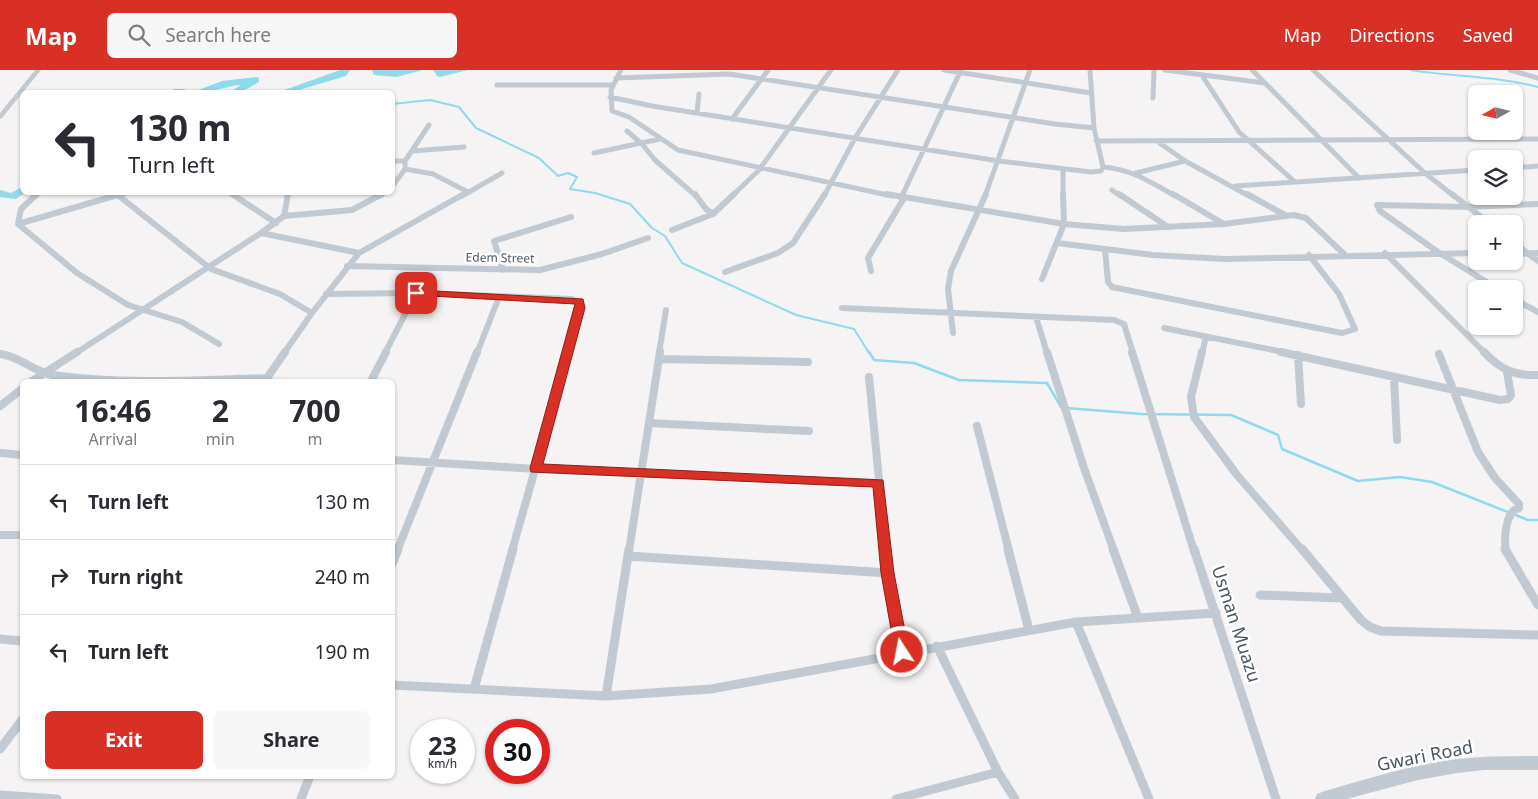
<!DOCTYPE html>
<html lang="en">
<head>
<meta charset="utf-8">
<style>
  body { margin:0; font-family:"Noto Sans",sans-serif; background:#f7f7f7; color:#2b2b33; height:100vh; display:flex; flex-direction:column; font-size:19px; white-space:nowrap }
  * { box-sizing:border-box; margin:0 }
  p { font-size:16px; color:#7c7c81 }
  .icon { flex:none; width:28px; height:28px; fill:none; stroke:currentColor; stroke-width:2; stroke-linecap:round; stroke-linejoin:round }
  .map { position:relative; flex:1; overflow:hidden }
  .panel { position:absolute; left:20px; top:309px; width:375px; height:400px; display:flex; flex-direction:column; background:#fff; border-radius:8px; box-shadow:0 1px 4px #0004 }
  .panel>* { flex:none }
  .top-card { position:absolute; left:20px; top:20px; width:375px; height:105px; border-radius:8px; box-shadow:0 1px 4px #0004; background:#fff; color:#2b2b33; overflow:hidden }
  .needle { width:32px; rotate:262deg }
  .fabs { position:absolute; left:1468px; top:15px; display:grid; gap:10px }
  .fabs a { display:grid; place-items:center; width:55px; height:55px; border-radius:8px; background:#fff; box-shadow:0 1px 4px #0004; font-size:25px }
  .speed { position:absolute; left:410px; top:649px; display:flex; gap:10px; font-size:25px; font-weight:700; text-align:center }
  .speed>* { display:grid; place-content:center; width:65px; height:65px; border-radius:50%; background:#fff; box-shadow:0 1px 4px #0004; line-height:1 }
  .speed small { font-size:12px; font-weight:400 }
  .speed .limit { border:8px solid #d22; background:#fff; color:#111 }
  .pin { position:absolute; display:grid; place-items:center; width:42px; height:42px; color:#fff; margin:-21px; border-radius:10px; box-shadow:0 2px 8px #0006 }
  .me { position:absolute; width:55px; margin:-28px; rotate:349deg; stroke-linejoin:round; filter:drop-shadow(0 0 4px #0008) }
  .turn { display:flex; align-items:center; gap:18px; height:105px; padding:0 25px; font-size:22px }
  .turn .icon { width:65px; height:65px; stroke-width:2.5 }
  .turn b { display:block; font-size:35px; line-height:42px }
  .eta { display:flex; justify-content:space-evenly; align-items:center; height:85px; text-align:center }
  .eta b { font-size:30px; font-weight:700; line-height:35px }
  .action { display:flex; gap:10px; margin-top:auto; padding:10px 25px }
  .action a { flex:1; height:58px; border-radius:8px; background:#d93025; color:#fff; font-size:20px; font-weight:700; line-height:58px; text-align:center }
  .action a+a { background:#f7f7f7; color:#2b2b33 }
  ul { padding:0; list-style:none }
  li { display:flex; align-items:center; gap:15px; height:75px; padding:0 25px; border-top:1px solid #e1e1e2 }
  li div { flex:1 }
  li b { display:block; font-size:19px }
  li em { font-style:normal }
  header { display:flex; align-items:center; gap:30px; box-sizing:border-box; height:70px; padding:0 25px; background:#d93025; color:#fff }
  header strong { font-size:24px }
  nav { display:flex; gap:28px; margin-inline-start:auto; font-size:18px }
  .search { width:350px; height:45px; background:#f7f7f7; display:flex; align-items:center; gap:12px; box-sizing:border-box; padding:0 18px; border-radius:8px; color:#7c7c81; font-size:19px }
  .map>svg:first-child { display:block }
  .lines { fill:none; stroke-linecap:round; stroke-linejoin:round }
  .stream-far1 { stroke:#90daee; stroke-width:2 }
  .stream { stroke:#90daee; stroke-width:2.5 }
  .river { fill:#90daee; fill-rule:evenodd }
  .minor-far3 { stroke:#c1cad2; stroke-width:5 }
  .minor-far2 { stroke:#c1cad2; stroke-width:6 }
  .minor-far1 { stroke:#c1cad2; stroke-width:8 }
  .minor { stroke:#c1cad2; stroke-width:9 }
  .tertiary { fill:#c1cad2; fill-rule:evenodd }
  .route { fill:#d93025; stroke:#8d1f18 }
  .labels { text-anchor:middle; stroke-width:5; stroke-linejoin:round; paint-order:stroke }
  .far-street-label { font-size:12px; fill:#4a5661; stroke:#fff }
  .near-street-label { font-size:18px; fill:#4a5661; stroke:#fff }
</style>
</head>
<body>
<header>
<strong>Map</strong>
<div class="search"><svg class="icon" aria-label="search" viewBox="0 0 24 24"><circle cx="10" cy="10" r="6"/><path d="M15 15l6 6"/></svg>Search here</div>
<nav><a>Map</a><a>Directions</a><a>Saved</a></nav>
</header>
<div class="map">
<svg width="1538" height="729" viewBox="0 0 1538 729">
  <rect width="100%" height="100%" fill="#f5f3f3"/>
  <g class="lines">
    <!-- stream-far1 -->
    <path class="stream-far1" d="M 1411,0 C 1453,7 1496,6 1538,17
      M 392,34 L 430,30 L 459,37 L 476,58 L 539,88 L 558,106 L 568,103 L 577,107 L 570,119 L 595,123 L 630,134 L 652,158 L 665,166 L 682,193 L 796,245 L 854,259 L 869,283"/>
    <!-- stream -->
    <path class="stream" d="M 869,282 L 874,290 L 914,293 L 959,310 L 1047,313 L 1061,337
      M 1066,338 L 1142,344 L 1231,345 L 1278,365 L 1282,379 L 1358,411 L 1400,407 L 1432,412 L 1528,450 L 1538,450"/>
    <!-- river -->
    <path class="river" d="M 340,0 L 350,0 L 346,6 L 292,22 L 279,22 Z
      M 372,0 L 423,0 L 396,7 L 374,5 Z
      M 433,0 L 468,0 L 440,7 L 437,6 Z
      M 256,7 L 259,8 L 259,12 L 241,22 L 230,22 L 241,15 C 225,16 209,24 193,22 L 222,11 Z
      M 174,19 L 184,19 L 189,22 L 169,22 Z
      M 22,117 L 22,122 L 26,122 L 16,129 L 0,127 L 0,120 L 11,123 Z"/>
    <!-- minor-far3 -->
    <path class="minor-far3" d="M 621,0 L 611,20 L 612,41 L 629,47 L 678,80 L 892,126
      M 944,0 L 1091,23
      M 1090,0 L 1094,58 L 1103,97
      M 1165,0 L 1265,13
      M 1252,0 L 1359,108
      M 1313,0 L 1426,104 L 1454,126
      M 1510,0 L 1538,8
      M 1203,7 L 1239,62 L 1295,112
      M 616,8 L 729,4 L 1055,54 L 1094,58
      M 497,15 L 612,15
      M 610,27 L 652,36 L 999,91 L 1091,102 L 1101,101 L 1103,97 C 1131,99 1151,112 1175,126
      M 1153,28 L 1154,0
      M 697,43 L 699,24
      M 732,49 L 768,0
      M 627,61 L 642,74 L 655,90 L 696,126
      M 1096,71 L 1538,69
      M 1157,71 L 1185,91 L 1249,126
      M 412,81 L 464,77
      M 594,83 L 660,69
      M 392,91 L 405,91
      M 1514,98 L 1538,96
      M 405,99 L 433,104 L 468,122
      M 1063,99 L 1063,126
      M 1136,103 L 1185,91
      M 1236,116 L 1476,100
      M 392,117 L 405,99 L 405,91 L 429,55
      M 1112,120 L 1120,126
      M 228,122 L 234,126
      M 35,126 L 41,122
      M 117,126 L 129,122
      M 287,126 L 288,122
      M 379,126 L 386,122
      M 462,126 L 502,103
      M 732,126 L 759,100 L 831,0
      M 824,126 L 855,68 L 898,0
      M 902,126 L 961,0
      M 985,126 L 1030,0"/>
    <!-- minor-far2 -->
    <path class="minor-far2" d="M 37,124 L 21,139 L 18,154 L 77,203 L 128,235 L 182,252 L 219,274
      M 232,124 L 276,153
      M 695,124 L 706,139 L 713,144
      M 886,124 L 1064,154 L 1124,159 L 1224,154 L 1294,145 L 1306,148 L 1344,184
      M 1119,124 L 1168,157
      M 1173,124 L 1224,154
      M 1247,124 L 1285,145
      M 1452,124 L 1490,154
      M 119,126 L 211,199 L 280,224 L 312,243
      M 901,128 L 903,124
      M 284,146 L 288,124
      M 18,154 L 121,124
      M 672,160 L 713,144 L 734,124
      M 261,163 L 284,146 L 352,140 L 382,124
      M 1057,173 L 1153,185 L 1225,189 L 1476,183
      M 1514,173 L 1538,191
      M 1105,180 L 1108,212 L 1112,217 L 1342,263 L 1355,259 L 1339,224 L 1309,185
      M 1385,183 L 1485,283
      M 1514,184 L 1538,183
      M 347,196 L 540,200 L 602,184 L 648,168
      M 503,200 L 494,171 L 571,147
      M 871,201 L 868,188 L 904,128
      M 725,202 L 778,183 L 793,173 L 825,124
      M 1042,209 L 1064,154 L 1063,124
      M 1498,219 L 1438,182 L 1380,141 L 1377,135 L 1469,137 L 1538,134
      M 326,224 L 416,223 L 572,229 L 581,233 L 567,283
      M 1514,229 L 1538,242
      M 842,238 L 1114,250 L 1124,254 L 1133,283
      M 1036,247 L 1047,283
      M 1164,258 L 1288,283
      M 953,263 L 948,219 L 951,201 L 986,124
      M 76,283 L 261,163 L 359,183
      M 284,283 L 312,243 L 359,183 L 464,124
      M 385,283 L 416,223
      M 477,283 L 499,227
      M 659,283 L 666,240
      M 1202,283 L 1206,267"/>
    <!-- minor-far1 -->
    <path class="minor-far1" d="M 1047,282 L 1084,398 L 1114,481
      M 1132,282 L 1194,481
      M 1202,282 L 1191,327 L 1194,347 L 1237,405 L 1303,481
      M 1281,282 L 1500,330 L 1508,329 L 1511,325 L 1507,302
      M 1484,282 C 1500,299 1514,306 1538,305
      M 0,284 C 20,286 33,302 53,305 C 123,315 196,310 267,308
      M 1439,284 L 1478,382 L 1495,408 L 1519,434 L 1519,438 C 1505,441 1504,469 1506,481
      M 1298,285 L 1301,334
      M 659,289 L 808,292
      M 869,307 L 886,481
      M 1394,307 L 1397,370
      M 32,311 L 77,282
      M 265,311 L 285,282
      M 371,311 L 386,282
      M 0,336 L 22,319
      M 649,353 L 809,361
      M 977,356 L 1009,481
      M 0,383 L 22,385
      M 392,390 L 536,399 L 878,413
      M 0,465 L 22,465
      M 397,481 L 477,282
      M 512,481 L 568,282
      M 629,481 L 660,282"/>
    <!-- minor -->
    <path class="minor" d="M 886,479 L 902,583
      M 1008,479 L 1029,560
      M 1113,479 L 1138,548
      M 1194,479 L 1276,729
      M 1302,479 L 1361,550 L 1370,557 L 1381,561 L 1538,565
      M 1505,479 L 1538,535
      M 628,486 L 888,503
      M 392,494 L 398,479
      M 1260,525 L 1341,528
      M 1076,552 L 1149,729
      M 0,569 L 22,571
      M 937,576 L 998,702 L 1015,729
      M 392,615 L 606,626 L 711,619 L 1076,552 L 1216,543
      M 474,619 L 513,479
      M 606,626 L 629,479
      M 0,679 L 22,650
      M 0,725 L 57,729
      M 301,729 L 310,706
      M 896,729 L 998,702"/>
    <!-- tertiary -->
    <path class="tertiary" d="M 35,0 L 41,0 L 2,48 L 0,49 L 0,43 Z
      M 1538,686 L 1538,700 L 1484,700 L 1457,703 L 1418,710 L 1347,729 L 1315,729 L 1317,724 L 1322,722 C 1366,709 1411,695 1457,689 C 1484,686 1511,686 1538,686 Z"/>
  </g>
  <!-- route -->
  <path class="route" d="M 416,220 L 583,229 L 585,238 L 543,394 L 883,410 L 894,503 L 909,582 L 907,587 L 902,589 L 897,587 L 895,582 L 881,503 L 873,417 L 531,402 L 530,398 L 575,234 L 412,225 L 411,223 Z"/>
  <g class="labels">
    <!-- far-street labels -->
    <g class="far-street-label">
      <text transform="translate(500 188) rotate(1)" y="4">Edem Street</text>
    </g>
    <!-- near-street labels -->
    <g class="near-street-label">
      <text transform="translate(1236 554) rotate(72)" y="6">Usman Muazu</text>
      <text transform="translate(1425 686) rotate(-11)" y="6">Gwari Road</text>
    </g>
  </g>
</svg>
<div class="fabs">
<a><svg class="needle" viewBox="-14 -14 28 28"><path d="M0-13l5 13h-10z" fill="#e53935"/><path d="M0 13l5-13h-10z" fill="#7c7c81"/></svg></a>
<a><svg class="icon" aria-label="layers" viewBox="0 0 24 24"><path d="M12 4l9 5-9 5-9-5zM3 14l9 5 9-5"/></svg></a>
<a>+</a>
<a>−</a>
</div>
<div class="speed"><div>23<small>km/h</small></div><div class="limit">30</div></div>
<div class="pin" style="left:416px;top:223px;background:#d93025"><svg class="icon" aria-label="arrive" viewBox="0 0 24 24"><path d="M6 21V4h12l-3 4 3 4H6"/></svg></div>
<svg class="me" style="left:902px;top:582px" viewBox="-20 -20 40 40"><circle r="17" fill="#d93025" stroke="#fff" stroke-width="3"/><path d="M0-11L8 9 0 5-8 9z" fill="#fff"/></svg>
<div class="top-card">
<div class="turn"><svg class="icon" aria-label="left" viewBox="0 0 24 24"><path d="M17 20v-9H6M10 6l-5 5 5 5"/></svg><div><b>130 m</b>Turn left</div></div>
</div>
<section class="panel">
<div class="eta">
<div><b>16:46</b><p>Arrival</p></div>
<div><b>2</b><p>min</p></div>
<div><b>700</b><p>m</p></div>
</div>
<ul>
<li><svg class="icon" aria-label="left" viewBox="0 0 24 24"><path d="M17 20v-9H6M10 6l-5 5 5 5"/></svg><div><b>Turn left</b></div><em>130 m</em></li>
<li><svg class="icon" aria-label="right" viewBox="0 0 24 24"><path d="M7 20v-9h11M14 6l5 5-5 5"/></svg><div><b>Turn right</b></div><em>240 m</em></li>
<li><svg class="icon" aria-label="left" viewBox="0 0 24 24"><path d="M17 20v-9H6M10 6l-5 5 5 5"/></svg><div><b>Turn left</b></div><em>190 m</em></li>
</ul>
<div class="action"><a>Exit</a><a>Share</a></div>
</section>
</div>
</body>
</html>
